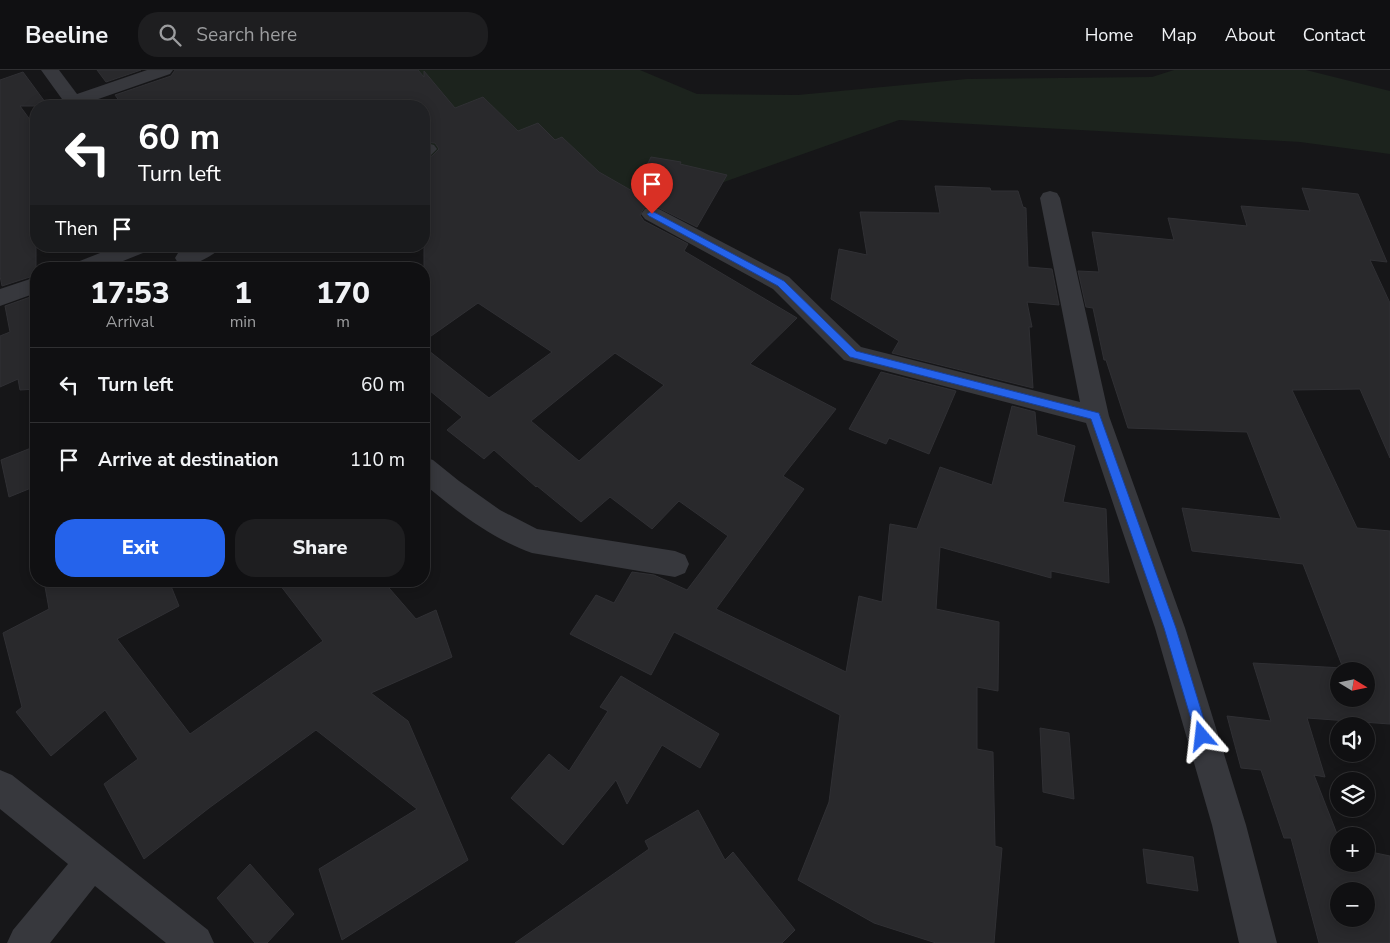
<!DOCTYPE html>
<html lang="en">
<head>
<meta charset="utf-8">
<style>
  body { margin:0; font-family:"Nunito Sans",sans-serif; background:#1e1e20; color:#f1f3f6; height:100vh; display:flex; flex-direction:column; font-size:19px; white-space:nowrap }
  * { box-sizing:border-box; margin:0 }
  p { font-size:16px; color:#9c9d9f }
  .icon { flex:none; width:28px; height:28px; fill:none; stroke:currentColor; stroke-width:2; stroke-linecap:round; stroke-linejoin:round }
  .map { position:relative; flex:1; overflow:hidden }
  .sheet { position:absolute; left:30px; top:192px; width:400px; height:325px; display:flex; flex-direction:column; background:#101012; border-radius:20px; box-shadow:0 2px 12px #0003,0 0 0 1px #303032 }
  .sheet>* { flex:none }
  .hud { position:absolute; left:30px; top:30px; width:400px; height:152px; border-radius:20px; box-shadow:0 2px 12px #0003,0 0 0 1px #303032; background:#202124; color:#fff; overflow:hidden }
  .needle { width:32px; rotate:100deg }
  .controls { position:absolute; left:1330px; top:592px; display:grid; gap:10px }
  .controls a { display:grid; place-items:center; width:45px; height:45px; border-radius:50%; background:#101012; box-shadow:0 2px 12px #0003,0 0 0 1px #303032; font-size:25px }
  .pin { position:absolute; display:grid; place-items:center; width:42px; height:42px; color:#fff; margin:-51px -21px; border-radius:50% 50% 50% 0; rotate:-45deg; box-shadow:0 0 5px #0007 }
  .pin .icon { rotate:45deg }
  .me { position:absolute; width:55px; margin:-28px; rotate:343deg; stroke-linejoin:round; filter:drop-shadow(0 0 4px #0008) }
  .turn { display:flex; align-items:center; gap:18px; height:105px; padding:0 25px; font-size:22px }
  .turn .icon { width:65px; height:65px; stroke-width:2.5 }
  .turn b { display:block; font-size:35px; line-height:42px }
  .then { display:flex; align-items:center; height:48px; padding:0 25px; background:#0003; gap:10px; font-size:19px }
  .eta { display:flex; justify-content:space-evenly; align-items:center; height:85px; text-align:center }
  .eta b { font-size:30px; font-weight:800; line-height:35px }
  .button { display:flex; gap:10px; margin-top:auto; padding:10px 25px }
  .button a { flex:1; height:58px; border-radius:20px; background:#2563eb; color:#fff; font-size:20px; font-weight:800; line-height:58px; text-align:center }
  .button a+a { background:#1e1e20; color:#f1f3f6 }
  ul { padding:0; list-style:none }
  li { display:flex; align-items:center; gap:15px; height:75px; padding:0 25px; border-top:1px solid #303032 }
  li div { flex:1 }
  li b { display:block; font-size:19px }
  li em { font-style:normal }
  header { display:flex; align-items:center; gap:30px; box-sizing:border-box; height:70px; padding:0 25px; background:#101012; border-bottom:1px solid #303032 }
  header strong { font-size:24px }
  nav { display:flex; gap:28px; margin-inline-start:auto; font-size:18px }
  .search { width:350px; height:45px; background:#1e1e20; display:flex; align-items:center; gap:12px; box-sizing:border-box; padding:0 18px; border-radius:20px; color:#9c9d9f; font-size:19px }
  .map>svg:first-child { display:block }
  .green { fill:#1c231d }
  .building { fill:#29292c; stroke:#303034; fill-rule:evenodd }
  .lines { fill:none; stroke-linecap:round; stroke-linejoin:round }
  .minor { fill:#37383d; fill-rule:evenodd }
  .route { fill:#2563eb; stroke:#184099 }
</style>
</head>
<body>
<header>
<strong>Beeline</strong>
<div class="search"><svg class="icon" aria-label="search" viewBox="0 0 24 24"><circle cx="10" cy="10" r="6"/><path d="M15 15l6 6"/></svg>Search here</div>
<nav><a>Home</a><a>Map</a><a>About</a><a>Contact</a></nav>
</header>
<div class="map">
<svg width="1390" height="873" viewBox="0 0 1390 873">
  <rect width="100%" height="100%" fill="#161618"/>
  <!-- green -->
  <path class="green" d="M 282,0 L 640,0 L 697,24 L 798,25 L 967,9 L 1152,7 L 1174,0 L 1306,0 L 1390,21 L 1390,84 L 1300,72 L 899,50 L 566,168 L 424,112 L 424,36 L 304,36 Z"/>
  <!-- building -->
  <path class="building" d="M 97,0 L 141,0 L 106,12 Z
    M 175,0 L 418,0 L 424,7 L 424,1 L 455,38 L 483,27 L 518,61 L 538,53 L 555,70 L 562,67 L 599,102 L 634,122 L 651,87 L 681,92 L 680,94 L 727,105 L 697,157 L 653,135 L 644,138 L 640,145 L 644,151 L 688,174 L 684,181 L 797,248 L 750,294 L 836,339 L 783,406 L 804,419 L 716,539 L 846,602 L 859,526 L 882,532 L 890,454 L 917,459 L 940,397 L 992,415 L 1012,336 L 1035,342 L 1037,365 L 1075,376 L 1063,432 L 1106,439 L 1109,513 L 1051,501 L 1051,508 L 940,477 L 936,539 L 999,552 L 998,621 L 977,617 L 977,679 L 993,682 L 995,776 L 1002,778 L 994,873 L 936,873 L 874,853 L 798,810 L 829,732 L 840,645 L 674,562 L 651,605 L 570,564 L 596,525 L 614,533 L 632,502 L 654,505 L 687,520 L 728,466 L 679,431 L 652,459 L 610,427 L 581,452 L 537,416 L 536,417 L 494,380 L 484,389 L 447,360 L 462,347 L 424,316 L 424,277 L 489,328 L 552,282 L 478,233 L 424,271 L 424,89 L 432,86 L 439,79 L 435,73 L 424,72 L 424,36 L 123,36 L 115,25 L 171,6 ZM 615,283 L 664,315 L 579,391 L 531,351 Z
    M 23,2 L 48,36 L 20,36 L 36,58 L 36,205 L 2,216 L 0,206 L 0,10 Z
    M 935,116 L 990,118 L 991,121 L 1018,121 L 1023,137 L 1026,138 L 1028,197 L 1052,199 L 1059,235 L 1027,232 L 1032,257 L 1029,257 L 1033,318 L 892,283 L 899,271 L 831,229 L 839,179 L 867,185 L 860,142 L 940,143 Z
    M 1302,118 L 1358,124 L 1387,192 L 1370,190 L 1390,233 L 1390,388 L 1360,319 L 1292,320 L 1357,458 L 1390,461 L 1390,654 L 1307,648 L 1325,707 L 1314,705 L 1339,769 L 1339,794 L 1366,794 L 1366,781 L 1390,786 L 1390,873 L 1319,873 L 1291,768 L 1284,768 L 1261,700 L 1241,698 L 1227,646 L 1271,651 L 1253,593 L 1343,598 L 1303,494 L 1192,481 L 1182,438 L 1281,449 L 1247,362 L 1128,358 L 1106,290 L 1104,290 L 1093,238 L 1086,237 L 1078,201 L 1099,202 L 1092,162 L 1174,170 L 1168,148 L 1247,156 L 1241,136 L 1310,141 ZM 1339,601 L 1366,601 L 1366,629 L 1339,629 ZM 1339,821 L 1366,821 L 1366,849 L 1339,849 Z
    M 36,225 L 36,319 L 20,320 L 18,309 L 0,317 L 0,266 L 10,262 L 5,236 Z
    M 881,302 L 956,321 L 929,384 L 889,368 L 886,374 L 849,359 Z
    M 36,376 L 36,416 L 9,427 L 1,390 Z
    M 44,511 L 169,511 L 179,536 L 117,569 L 190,664 L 323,571 L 277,511 L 383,511 L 416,549 L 436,540 L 452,587 L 371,623 L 408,651 L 468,790 L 342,870 L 319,799 L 417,739 L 316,660 L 209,738 L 144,789 L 104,714 L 138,689 L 105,640 L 51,686 L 16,642 L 22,637 L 3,563 L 49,539 Z
    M 621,606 L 719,664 L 700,698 L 662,675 L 627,734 L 616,710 L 563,775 L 511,728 L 549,684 L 569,701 L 608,641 L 600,637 Z
    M 1040,658 L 1069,663 L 1074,729 L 1043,722 Z
    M 698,740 L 725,790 L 733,782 L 795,860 L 782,873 L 515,873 L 649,779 L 645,771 Z
    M 1143,779 L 1193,787 L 1198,821 L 1147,813 Z
    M 250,794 L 294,844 L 267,873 L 255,873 L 217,828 Z"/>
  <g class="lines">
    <!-- minor -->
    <path class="minor" d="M 41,0 L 59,0 L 77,24 L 147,0 L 173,0 L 170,4 L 84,34 L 85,36 L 67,36 Z
      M 427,73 L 434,75 L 437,79 L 431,85 L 424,87 L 424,74 Z
      M 1050,121 L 1057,123 L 1060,128 L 1109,346 L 1185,558 L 1246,755 L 1277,873 L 1239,873 L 1212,755 L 1155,558 L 1086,353 L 844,290 L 773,219 L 645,149 L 641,144 L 645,139 L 652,137 L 659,139 L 789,207 L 861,277 L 1080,332 L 1040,128 L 1043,123 Z
      M 118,176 L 151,176 L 148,181 L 103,199 L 69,199 L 72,194 Z
      M 192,176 L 222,176 C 218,183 195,195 186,196 C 186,196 179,193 178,193 L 175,188 L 178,183 Z
      M 36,207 L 36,223 L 0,236 L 0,219 Z
      M 424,387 L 433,390 L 459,411 L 500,440 L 537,459 L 675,481 L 685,485 L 689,494 L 685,503 L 675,507 L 532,483 C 492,469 456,441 424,414 Z
      M 0,700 L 12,705 L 208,860 L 214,873 L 166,873 L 95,816 L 50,873 L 7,873 L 13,860 L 68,794 L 0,739 Z"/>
  </g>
  <!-- route -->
  <path class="route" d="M 652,141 L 784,211 L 856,281 L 1099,343 L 1176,558 L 1209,666 L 1207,670 L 1202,672 L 1198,670 L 1196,666 L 1164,558 L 1091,349 L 850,287 L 778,216 L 649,146 L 647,144 Z"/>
</svg>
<div class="controls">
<a><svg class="needle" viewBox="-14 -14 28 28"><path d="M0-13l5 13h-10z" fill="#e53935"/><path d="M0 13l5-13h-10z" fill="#9c9d9f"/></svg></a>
<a><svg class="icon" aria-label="sound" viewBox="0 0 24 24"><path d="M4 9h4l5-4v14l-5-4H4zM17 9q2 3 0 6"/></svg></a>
<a><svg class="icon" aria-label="layers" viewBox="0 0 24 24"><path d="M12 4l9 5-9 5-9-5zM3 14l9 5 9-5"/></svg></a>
<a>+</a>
<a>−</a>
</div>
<div class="pin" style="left:652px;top:144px;background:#d93025"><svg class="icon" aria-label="arrive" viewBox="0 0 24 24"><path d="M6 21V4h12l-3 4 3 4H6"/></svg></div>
<svg class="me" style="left:1202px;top:666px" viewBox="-20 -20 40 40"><path d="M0-17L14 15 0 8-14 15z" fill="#2563eb" stroke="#fff" stroke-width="4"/></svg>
<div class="hud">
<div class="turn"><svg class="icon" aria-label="left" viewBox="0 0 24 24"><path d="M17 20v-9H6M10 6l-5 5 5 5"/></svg><div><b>60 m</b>Turn left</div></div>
<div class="then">Then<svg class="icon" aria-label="arrive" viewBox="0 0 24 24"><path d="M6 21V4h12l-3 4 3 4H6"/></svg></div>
</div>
<section class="sheet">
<div class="eta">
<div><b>17:53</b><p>Arrival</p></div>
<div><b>1</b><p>min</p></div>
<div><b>170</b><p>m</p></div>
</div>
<ul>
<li><svg class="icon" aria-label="left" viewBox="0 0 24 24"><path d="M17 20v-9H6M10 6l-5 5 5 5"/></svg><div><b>Turn left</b></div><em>60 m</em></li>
<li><svg class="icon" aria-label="arrive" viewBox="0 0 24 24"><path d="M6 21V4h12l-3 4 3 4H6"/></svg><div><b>Arrive at destination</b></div><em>110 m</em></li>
</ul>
<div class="button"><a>Exit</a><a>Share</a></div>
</section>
</div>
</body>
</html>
